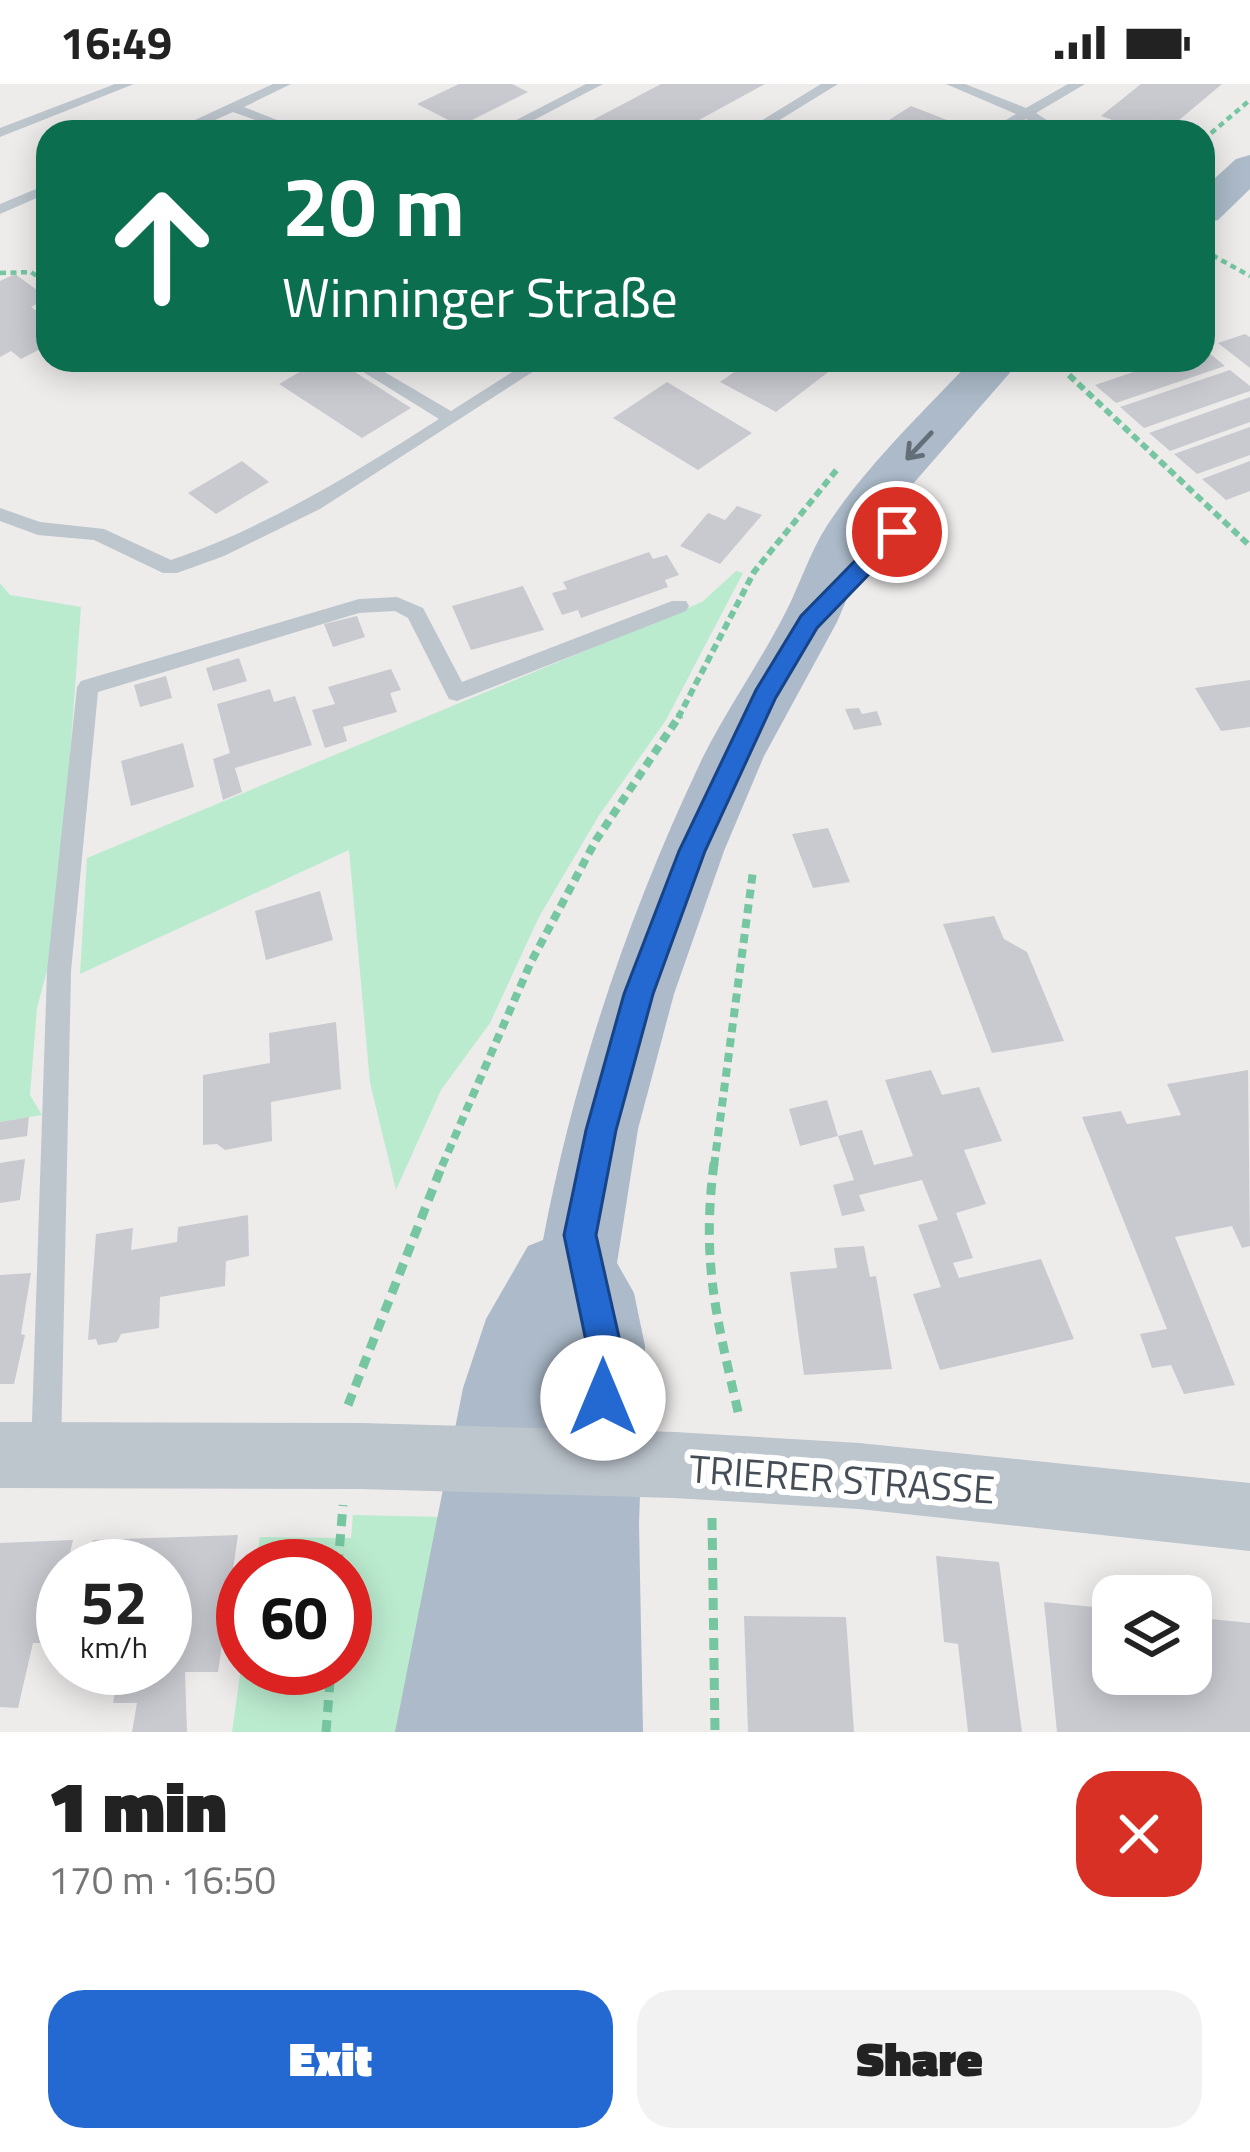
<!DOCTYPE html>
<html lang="en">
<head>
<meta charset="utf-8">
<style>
  body { margin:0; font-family:"Titillium Web",sans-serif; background:#f2f2f2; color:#222; height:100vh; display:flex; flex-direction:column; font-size:45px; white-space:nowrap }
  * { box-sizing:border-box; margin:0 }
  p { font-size:39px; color:#767676 }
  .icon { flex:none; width:66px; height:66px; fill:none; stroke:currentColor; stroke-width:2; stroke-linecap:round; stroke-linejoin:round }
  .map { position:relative; height:1648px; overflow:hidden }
  .panel { display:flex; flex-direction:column; background:#fff; flex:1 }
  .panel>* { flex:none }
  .hud { position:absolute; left:36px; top:36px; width:1179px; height:252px; border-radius:36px; box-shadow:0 6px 30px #0003; background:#0b6e4f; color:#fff; overflow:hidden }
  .tools { position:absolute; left:1092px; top:1491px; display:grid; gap:24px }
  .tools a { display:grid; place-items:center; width:120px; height:120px; border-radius:24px; background:#fff; box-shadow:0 6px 30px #0003; font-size:60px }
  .speed { position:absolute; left:36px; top:1455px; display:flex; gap:24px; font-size:60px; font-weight:700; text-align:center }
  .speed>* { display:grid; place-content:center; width:156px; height:156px; border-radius:50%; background:#fff; box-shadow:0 6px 30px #0003; line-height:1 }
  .speed small { font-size:30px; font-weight:400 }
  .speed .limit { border:18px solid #d22; background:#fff; color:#111 }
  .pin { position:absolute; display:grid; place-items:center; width:102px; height:102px; color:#fff; margin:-51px; border:6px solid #fff; border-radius:50%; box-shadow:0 3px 12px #0007 }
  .me { position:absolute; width:132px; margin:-66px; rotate:0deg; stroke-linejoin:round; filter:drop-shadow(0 0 9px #0008) }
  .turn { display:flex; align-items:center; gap:42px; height:252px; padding:0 48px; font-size:54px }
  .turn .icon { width:156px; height:156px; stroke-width:2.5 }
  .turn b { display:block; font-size:84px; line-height:102px }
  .round { display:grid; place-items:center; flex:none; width:126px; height:126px; border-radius:36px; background:#f2f2f2 }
  .summary { display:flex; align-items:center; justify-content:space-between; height:204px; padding:0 48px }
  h1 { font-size:72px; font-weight:800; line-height:90px }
  .primary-button { display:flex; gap:24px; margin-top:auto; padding:24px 48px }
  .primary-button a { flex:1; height:138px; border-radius:36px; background:#2369d1; color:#fff; font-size:48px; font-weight:800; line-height:138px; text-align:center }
  .primary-button a+a { background:#f2f2f2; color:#222 }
  .status { display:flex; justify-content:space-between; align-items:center; height:84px; padding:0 60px; background:#fff; direction:ltr }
  .status svg { height:33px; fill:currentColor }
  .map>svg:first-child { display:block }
  .green { fill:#bbebcf }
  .building { fill:#c8cad0 }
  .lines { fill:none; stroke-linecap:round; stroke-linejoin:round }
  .path-far3 { stroke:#75c6a1; stroke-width:4.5; stroke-dasharray:6 4.5; stroke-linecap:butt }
  .path-far2 { stroke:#75c6a1; stroke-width:6; stroke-dasharray:8 4.5; stroke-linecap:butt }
  .path-far1 { stroke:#75c6a1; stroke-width:8; stroke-dasharray:9 6; stroke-linecap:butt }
  .path { stroke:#75c6a1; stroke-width:9; stroke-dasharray:12 8; stroke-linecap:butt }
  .lane { fill:#bdc5cd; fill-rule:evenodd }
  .street { fill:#bdc5cd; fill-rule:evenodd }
  .primary { fill:#acbac9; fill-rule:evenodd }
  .street-bridge { stroke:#bdc5cd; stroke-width:66 }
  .oneway { stroke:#646e79 }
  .route { fill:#2369d1; stroke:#174488; stroke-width:3 }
  .labels { text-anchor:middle; stroke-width:12; stroke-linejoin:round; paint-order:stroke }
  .near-street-label { font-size:39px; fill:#454e57; stroke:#fff }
</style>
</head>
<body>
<div class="status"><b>16:49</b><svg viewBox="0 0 49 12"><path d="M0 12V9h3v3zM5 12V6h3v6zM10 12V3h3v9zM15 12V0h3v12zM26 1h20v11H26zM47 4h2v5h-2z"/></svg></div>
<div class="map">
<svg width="1250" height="1648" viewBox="0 0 1250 1648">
  <rect width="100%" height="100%" fill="#eeebeb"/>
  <!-- green -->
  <path class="green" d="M 736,487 L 743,489 L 666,636 L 598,733 L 539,833 L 490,939 L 441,1006 L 396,1106 L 370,999 L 349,766 L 80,890 L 87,774 L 702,518 Z
    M 0,499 L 10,511 L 81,523 L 57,849 L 37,924 L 30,1011 L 42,1031 L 0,1038 Z
    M 353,1431 L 446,1433 L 413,1648 L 232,1648 L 243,1569 L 243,1584 L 345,1584 L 345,1482 L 255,1482 L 260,1453 L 351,1454 Z"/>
  <!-- building -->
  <path class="building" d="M 459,0 L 512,0 L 528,8 L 460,42 L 417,20 Z
    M 661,0 L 765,0 L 677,48 L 570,48 Z
    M 1141,0 L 1222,0 L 1165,48 L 1146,48 L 1101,32 Z
    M 911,22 L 960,41 L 949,48 L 870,48 Z
    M 15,190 L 48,214 L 31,223 L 48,235 L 48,261 L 21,275 L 11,267 L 0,273 L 0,197 Z
    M 1245,250 L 1250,253 L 1250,284 L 1218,259 Z
    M 1203,264 L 1225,282 L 1116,319 L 1095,301 L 1169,276 L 1203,276 Z
    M 336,276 L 411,324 L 362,354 L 279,300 L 310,282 L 318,287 Z
    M 751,276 L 844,276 L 776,328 L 720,298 Z
    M 1230,286 L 1250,302 L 1250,307 L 1144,344 L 1120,323 Z
    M 667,298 L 752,349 L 698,386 L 613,334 Z
    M 1250,313 L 1250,338 L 1170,367 L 1149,349 Z
    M 1250,343 L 1250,371 L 1197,390 L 1174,370 Z
    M 242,377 L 269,398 L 216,430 L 188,409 Z
    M 1250,377 L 1250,407 L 1226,416 L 1202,395 Z
    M 737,422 L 762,431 L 720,480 L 680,462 L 708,429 L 725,436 Z
    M 649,468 L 653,475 L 667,471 L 679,491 L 665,496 L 668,503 L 581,534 L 578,526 L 562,531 L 552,509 L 567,505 L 563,498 Z
    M 523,502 L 544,546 L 471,566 L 452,522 Z
    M 357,532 L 365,553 L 333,563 L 324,540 Z
    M 239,574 L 247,597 L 213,607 L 206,584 Z
    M 391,585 L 401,606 L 390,609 L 397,628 L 343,643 L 347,657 L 325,664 L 312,626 L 335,620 L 328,603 Z
    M 166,592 L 172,614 L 140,623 L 134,601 Z
    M 1250,596 L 1250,643 L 1221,647 L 1195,604 Z
    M 270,605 L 274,618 L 295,612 L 312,661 L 235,684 L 242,708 L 223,716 L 213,675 L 230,669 L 217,620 Z
    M 859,624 L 862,630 L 877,627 L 882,641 L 854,646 L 845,625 Z
    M 183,659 L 194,703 L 131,722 L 121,677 Z
    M 828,744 L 850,798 L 813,804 L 792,750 Z
    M 320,807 L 333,856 L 266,876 L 255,827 Z
    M 994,832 L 1004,855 L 1027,868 L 1064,957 L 992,969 L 943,840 Z
    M 336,938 L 341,1005 L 271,1018 L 272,1057 L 225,1066 L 217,1060 L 203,1061 L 203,991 L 270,979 L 269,949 Z
    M 931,986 L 942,1011 L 979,1003 L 1002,1057 L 964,1066 L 986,1120 L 956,1129 L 973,1174 L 953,1179 L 959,1194 L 1041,1175 L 1074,1255 L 940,1286 L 913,1210 L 941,1203 L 918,1141 L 938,1136 L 922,1096 L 859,1111 L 865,1127 L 842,1132 L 833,1101 L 854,1096 L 838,1052 L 800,1062 L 789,1025 L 827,1016 L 838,1052 L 862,1046 L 874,1081 L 913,1072 L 885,996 Z
    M 1248,986 L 1250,1162 L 1242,1164 L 1232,1142 L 1175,1153 L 1235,1301 L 1184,1310 L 1171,1281 L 1152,1284 L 1140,1250 L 1167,1245 L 1082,1033 L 1121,1027 L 1127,1040 L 1181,1031 L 1167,1000 Z
    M 29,1033 L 27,1052 L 0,1056 L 0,1038 Z
    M 25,1075 L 20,1116 L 0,1119 L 0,1079 Z
    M 248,1131 L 249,1172 L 226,1177 L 225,1202 L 160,1213 L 159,1244 L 121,1250 L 117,1258 L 98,1261 L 96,1255 L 88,1256 L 96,1150 L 133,1144 L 131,1166 L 177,1158 L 178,1143 Z
    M 864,1162 L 870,1193 L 876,1192 L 892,1285 L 804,1291 L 790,1188 L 837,1184 L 834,1164 Z
    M 31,1189 L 21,1250 L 25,1251 L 14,1300 L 0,1300 L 0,1191 Z
    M 238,1451 L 218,1588 L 185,1588 L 187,1648 L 132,1648 L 137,1619 L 113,1619 L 119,1584 L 165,1584 L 165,1482 L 88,1482 L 93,1456 Z
    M 73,1456 L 67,1482 L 63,1482 L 51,1559 L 33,1559 L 18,1624 L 0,1623 L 0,1459 Z
    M 936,1472 L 999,1478 L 1022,1648 L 968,1648 L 958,1560 L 944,1558 Z
    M 1044,1518 L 1113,1525 L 1113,1590 L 1191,1590 L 1191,1533 L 1250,1539 L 1250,1648 L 1057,1648 Z
    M 744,1532 L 846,1533 L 854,1648 L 748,1648 Z"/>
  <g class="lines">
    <!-- path-far3 -->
    <path class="path-far3" d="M 1203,56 L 1250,16
      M 1203,166 L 1250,192
      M 0,189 L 31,188 L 48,200"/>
    <!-- path-far2 -->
    <path class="path-far2" d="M 1069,291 L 1250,462
      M 678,634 L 754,488 L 839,383"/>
    <!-- path-far1 -->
    <path class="path-far1" d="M 442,1082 L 531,878 L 596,756 L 680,631
      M 714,1082 L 753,787"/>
    <!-- path -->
    <path class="path" d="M 714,1079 C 701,1180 717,1235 739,1332
      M 348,1321 L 443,1079
      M 712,1434 L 715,1648
      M 338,1482 L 343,1421
      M 326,1648 L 331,1584"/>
    <!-- lane -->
    <path class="lane" d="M 115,0 L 134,0 L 0,53 L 0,44 Z
      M 273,0 L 291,0 L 244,23 L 308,48 L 288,48 L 233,28 L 188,48 L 169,48 Z
      M 586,0 L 603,0 L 511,48 L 493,48 Z
      M 821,0 L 838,0 L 760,48 L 743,48 Z
      M 946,0 L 965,0 L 1026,24 L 1068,0 L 1085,0 L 1036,29 L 1065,48 L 1048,48 L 1026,35 L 1003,48 L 986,48 L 1016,30 Z
      M 48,100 L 48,109 L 0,130 L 0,120 Z
      M 330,276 L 291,286 L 282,281 L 290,276 Z
      M 344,276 L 364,276 L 451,327 L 531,276 L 551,276 L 320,425 L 224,472 L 177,489 L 163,489 L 94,456 L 38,451 L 0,437 L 0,424 L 40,438 L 104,445 L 171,476 C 267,443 353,390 439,335 Z
      M 397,513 L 423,524 L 462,598 L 672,517 L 686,517 L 689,522 L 686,527 L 457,617 L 449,615 L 408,534 L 395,527 L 359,529 L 98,608 L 71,887 L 61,1367 L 57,1378 L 46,1382 L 35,1378 L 31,1367 L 47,887 L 77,603 L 81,597 L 359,515 Z"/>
    <!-- street -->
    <path class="street" d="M 0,1338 L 361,1339 L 384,1349 L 394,1372 L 384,1395 L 361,1405 L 0,1404 Z
      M 674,1348 L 859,1359 L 1250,1399 L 1250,1467 L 859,1425 L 674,1414 L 651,1404 L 641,1381 L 651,1358 Z"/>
    <!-- primary -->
    <path class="primary" d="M 1250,71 L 1250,105 L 1218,136 L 1203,139 L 1203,105 L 1236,75 Z
      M 972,276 L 1021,276 L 912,401 L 872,456 L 837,538 L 764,672 L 724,767 L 674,910 L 638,1045 L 617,1179 L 634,1209 L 645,1262 L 639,1440 L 643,1648 L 395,1648 L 463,1304 L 486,1235 L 528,1162 L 543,1156 C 575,988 629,828 703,673 C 726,627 756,584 780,539 C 798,507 808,471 828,440 C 868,380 922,329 972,276 Z"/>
    <!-- street-bridge -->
    <path class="street-bridge" d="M 361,1372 L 674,1381"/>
  </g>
  <!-- one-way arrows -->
  <defs><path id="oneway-shaft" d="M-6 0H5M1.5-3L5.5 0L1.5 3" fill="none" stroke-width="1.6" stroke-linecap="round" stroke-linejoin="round" transform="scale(3)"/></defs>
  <use class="oneway" href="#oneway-shaft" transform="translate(919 362) rotate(133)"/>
  <!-- route -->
  <path class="route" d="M 897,440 L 905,442 L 905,453 L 817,544 L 775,615 L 705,767 L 653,910 L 616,1046 L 596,1151 L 621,1262 L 620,1314 L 615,1326 L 603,1332 L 591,1326 L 585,1314 L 587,1262 L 564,1151 L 586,1046 L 624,910 L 679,767 L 756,606 L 801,532 L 889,442 Z"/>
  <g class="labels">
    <!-- near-street labels -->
    <g class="near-street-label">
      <text transform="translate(842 1395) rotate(4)" y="14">TRIERER STRASSE</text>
    </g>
  </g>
</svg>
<div class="tools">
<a><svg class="icon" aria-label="layers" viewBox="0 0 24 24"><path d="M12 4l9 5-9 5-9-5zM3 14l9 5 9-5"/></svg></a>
</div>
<div class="speed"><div>52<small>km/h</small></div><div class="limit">60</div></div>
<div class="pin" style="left:897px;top:448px;background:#d93025"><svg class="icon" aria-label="arrive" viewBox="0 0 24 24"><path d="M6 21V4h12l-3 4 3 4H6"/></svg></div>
<svg class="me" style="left:603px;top:1314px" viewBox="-20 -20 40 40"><circle r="19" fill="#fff"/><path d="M0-13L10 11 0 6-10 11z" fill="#2369d1"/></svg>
<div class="hud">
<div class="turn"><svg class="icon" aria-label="ahead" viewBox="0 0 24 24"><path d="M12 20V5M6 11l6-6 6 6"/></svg><div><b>20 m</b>Winninger Straße</div></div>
</div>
</div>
<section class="panel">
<div class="summary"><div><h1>1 min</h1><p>170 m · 16:50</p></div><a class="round" style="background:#d93025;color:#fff"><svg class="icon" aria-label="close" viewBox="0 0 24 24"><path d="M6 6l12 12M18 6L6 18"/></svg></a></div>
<div class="primary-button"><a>Exit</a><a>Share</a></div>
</section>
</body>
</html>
